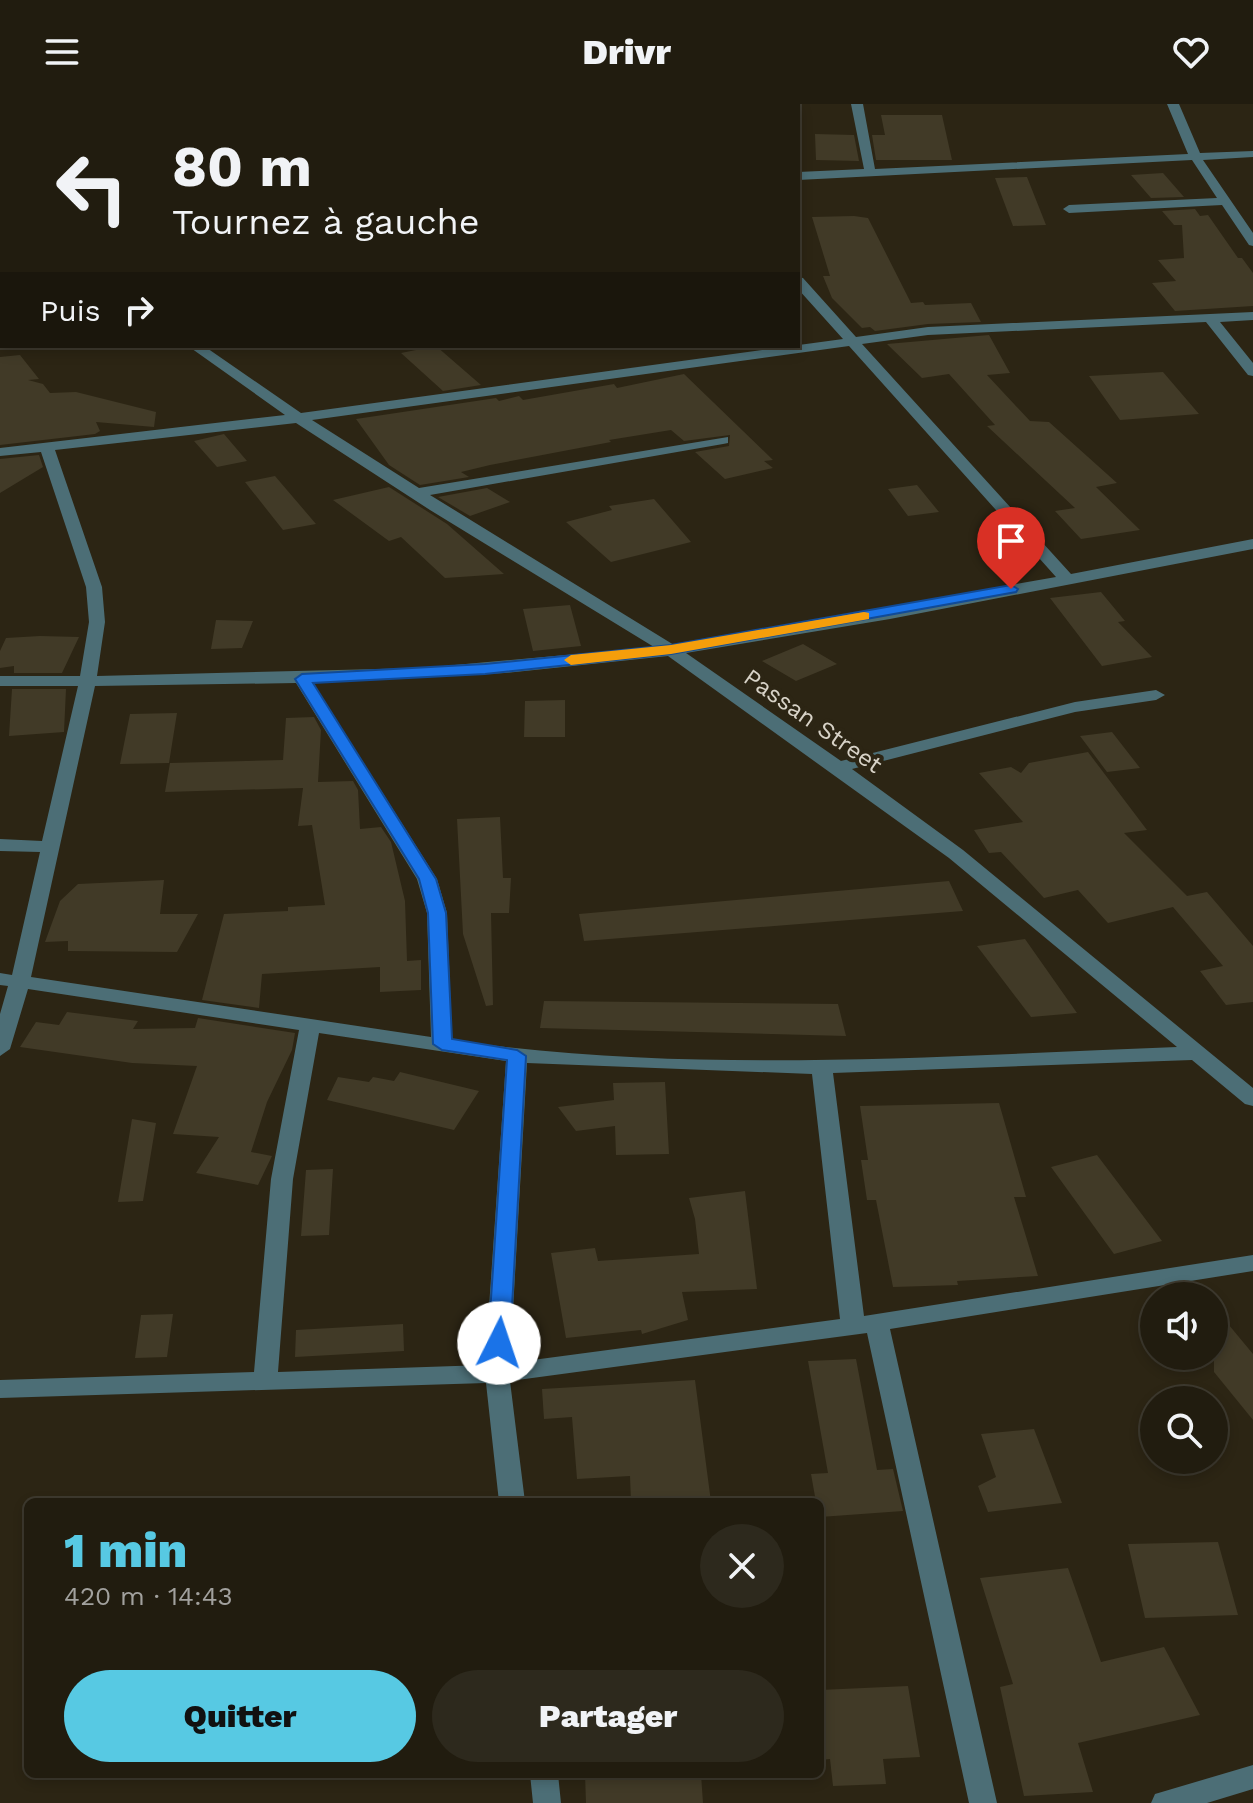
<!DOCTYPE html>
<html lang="fr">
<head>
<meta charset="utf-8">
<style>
  body { margin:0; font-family:"Work Sans",sans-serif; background:#2d291d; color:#f1f3f6; height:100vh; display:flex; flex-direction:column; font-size:30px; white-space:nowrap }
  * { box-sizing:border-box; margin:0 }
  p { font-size:26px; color:#a2a19e }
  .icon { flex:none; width:44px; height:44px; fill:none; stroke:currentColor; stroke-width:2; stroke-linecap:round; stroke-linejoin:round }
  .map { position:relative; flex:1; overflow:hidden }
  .sheet { position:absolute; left:24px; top:1394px; width:800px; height:280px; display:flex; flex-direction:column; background:#211c0f; border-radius:12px; box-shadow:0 4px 12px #0003,0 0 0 2px #3e3a2f }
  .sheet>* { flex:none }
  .guide { position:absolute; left:0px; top:0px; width:800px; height:244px; box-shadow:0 4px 12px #0003,0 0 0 2px #3e3a2f; background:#211c0f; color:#f1f3f6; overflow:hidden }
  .buttons { position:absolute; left:1140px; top:1178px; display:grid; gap:16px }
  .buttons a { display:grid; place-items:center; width:88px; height:88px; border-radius:50%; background:#211c0f; box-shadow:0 4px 12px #0003,0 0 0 2px #3e3a2f; font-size:40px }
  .pin { position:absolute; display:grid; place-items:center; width:68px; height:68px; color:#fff; margin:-82px -34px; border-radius:50% 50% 50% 0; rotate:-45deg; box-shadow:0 0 8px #0007 }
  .pin .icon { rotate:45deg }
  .me { position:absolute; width:88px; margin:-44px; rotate:4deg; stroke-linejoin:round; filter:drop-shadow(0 0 6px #0008) }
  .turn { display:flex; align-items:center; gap:28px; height:168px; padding:0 40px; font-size:36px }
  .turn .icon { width:104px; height:104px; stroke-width:2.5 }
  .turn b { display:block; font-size:56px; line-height:68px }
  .then { display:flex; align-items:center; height:76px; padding:0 40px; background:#0003; gap:16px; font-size:30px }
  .round { display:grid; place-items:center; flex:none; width:84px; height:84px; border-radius:42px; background:#2d291d }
  .summary { display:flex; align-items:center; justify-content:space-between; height:136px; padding:0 40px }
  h1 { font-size:48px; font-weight:800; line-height:60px; color:#57c9e3 }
  .button { display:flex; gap:16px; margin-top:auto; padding:16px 40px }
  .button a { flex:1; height:92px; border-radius:48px; background:#57c9e3; color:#111; font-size:32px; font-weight:800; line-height:92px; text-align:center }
  .button a+a { background:#2d291d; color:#f1f3f6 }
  header { display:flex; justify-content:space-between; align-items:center; height:104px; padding:0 40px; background:#211c0f; font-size:36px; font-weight:800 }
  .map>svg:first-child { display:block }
  .building { fill:#413a27 }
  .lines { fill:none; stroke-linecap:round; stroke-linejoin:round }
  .minor { fill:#4c6e76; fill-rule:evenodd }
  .route { fill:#1a73e8; stroke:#114b97; stroke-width:2 }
  .slow { fill:#f59e0b }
  .labels { text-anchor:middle; stroke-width:8; stroke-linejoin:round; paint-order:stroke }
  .street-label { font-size:24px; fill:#d7d2c7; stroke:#2c2514 }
</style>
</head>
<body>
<header><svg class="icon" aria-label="menu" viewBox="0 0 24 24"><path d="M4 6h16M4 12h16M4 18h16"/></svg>Drivr<svg class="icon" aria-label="heart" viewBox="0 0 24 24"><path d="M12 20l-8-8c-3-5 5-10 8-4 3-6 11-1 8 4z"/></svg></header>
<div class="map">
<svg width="1253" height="1699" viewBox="0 0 1253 1699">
  <rect width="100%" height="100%" fill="#2c2514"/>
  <!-- building -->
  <path class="building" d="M 881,11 L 942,11 L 952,56 L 876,56 L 872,31 L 885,31 Z
    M 815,30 L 854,31 L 859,57 L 816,56 Z
    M 1163,69 L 1184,93 L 1151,94 L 1131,71 Z
    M 1027,73 L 1046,121 L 1013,122 L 995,74 Z
    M 1195,105 L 1200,112 L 1208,111 L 1238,154 L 1242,154 L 1253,169 L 1253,202 L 1175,207 L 1152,179 L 1176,177 L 1158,156 L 1184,154 L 1182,121 L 1174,121 L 1162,107 Z
    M 854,112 L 868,114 L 911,199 L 923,198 L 925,201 L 971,199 L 981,218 L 928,220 L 875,227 L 870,223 L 862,224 L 832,194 L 823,172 L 830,172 L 812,113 Z
    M 989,231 L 1010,269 L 987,271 L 1030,317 L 1049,318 L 1117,379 L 1096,383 L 1140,426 L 1081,435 L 1055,407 L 1075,404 L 987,322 L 995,321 L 949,270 L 922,274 L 887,240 Z
    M 436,242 L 481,281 L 443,287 L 401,249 Z
    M 20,251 L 39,275 L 28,276 L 43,280 L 50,289 L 76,288 L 156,308 L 154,323 L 96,318 L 100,327 L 95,330 L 0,341 L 0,253 Z
    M 1163,268 L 1199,310 L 1120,316 L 1089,272 Z
    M 684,270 L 773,356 L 764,357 L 773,364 L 725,375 L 695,348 L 729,342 L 730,331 L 684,337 L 671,326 L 609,336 L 611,338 L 490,361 L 461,368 L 469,373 L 420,381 L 389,361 L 356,315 L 496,294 L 499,297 L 519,292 L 523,296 L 614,280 L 617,284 Z
    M 224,330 L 247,357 L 217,363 L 194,337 Z
    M 39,351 L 43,363 L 0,389 L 0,355 Z
    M 275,372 L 316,420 L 283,426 L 245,378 Z
    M 917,381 L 939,408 L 908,412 L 888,385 Z
    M 389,383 L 447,420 L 504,470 L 445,474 L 401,433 L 389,437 L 333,396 Z
    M 487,384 L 510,398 L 470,412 L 438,393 Z
    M 654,395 L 691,438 L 611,458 L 566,418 L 612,406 L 609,402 Z
    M 1101,488 L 1125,517 L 1118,518 L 1152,553 L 1102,562 L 1050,494 Z
    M 570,501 L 581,542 L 533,547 L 523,505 Z
    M 216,516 L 253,517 L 242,544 L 211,545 Z
    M 40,532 L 79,533 L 62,569 L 14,569 L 14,562 L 0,564 L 0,547 L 6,534 Z
    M 803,540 L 837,560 L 796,577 L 762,557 Z
    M 12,585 L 66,585 L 64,628 L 9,632 Z
    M 565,596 L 565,633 L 524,633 L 525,597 Z
    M 177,609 L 169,659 L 120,660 L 130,610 Z
    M 314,613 L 321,626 L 318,678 L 353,677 L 358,686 L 360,725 L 381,723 L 391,738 L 405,797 L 407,857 L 421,856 L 421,886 L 380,888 L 380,863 L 262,870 L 259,904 L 202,896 L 224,810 L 288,807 L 288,803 L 325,801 L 312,721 L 298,722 L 303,684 L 165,688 L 170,659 L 283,656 L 286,614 Z
    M 1112,628 L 1140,664 L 1107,668 L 1080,632 Z
    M 1088,648 L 1147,726 L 1124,729 L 1187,792 L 1207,788 L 1253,842 L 1253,898 L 1226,901 L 1200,867 L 1223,862 L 1173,803 L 1108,819 L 1078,786 L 1044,794 L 1001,748 L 989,749 L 974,726 L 1023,718 L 979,669 L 1011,663 L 1021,669 L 1029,659 Z
    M 500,713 L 503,774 L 511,774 L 509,809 L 491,809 L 493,901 L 486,902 L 463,830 L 457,715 Z
    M 164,776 L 160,810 L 198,810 L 177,848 L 68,847 L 68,837 L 45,838 L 60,797 L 78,780 Z
    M 949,777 L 963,807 L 584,837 L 579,810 Z
    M 1025,835 L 1077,909 L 1031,913 L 977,842 Z
    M 544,897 L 838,900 L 846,932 L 540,924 Z
    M 67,908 L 138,917 L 133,925 L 195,924 L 198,914 L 295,929 L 292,946 L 267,998 L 251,1048 L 272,1052 L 258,1081 L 196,1069 L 219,1033 L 173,1030 L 197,962 L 132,959 L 20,943 L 36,918 L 59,921 Z
    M 400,968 L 479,987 L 454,1026 L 327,996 L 338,973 L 369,978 L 373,973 L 394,977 Z
    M 665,978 L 669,1050 L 616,1051 L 615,1022 L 576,1027 L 558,1003 L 614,996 L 613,979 Z
    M 999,999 L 1026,1093 L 1014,1093 L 1038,1172 L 957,1177 L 958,1181 L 893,1183 L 876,1096 L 867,1096 L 861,1056 L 868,1056 L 860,1002 Z
    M 132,1015 L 156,1019 L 143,1097 L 118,1098 Z
    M 1097,1051 L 1162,1137 L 1114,1150 L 1051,1063 Z
    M 333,1065 L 329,1131 L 301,1132 L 306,1066 Z
    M 745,1087 L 757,1185 L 682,1188 L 688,1216 L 642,1230 L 641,1226 L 566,1234 L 551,1149 L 595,1144 L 598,1157 L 699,1150 L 695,1115 L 689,1094 Z
    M 1214,1203 L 1253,1250 L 1253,1316 L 1214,1268 Z
    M 173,1210 L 167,1253 L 135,1254 L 141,1211 Z
    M 403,1220 L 404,1247 L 295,1253 L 296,1226 Z
    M 856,1255 L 877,1366 L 893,1365 L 903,1407 L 820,1413 L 820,1398 L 816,1398 L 811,1370 L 828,1369 L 808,1257 Z
    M 695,1276 L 711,1398 L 631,1398 L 630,1372 L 577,1375 L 572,1313 L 544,1315 L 542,1285 Z
    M 1034,1325 L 1062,1399 L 988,1408 L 978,1382 L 996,1373 L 981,1330 Z
    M 1218,1438 L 1238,1511 L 1145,1514 L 1128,1440 Z
    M 1068,1464 L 1101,1558 L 1164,1543 L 1200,1611 L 1078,1639 L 1093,1688 L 1024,1692 L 1000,1583 L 1013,1580 L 980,1474 Z
    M 908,1582 L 920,1653 L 883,1655 L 886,1680 L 833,1682 L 830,1655 L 820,1656 L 820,1586 Z
    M 585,1670 L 701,1670 L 703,1699 L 586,1699 Z"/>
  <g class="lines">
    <!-- minor -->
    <path class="minor" d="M 171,0 L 183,0 L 184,2 L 172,2 Z
      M 334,0 L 374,0 L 332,2 Z
      M 527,0 L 539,0 L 539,2 L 527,2 Z
      M 851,0 L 863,0 L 875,65 L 1188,50 L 1167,0 L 1179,0 L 1200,49 L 1253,47 L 1253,53 L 1203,56 L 1253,129 L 1253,142 L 1249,141 L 1222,101 L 1069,109 L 1063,105 L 1069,101 L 1217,94 L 1192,56 L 798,76 L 798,68 L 864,65 Z
      M 0,96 L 2,97 L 2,106 L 0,105 Z
      M 0,161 L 2,161 L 2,169 L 0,169 Z
      M 798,173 L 803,174 L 856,233 L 928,223 L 1253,208 L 1253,216 L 1220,218 L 1253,259 L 1253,272 L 1248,271 L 1206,218 L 928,231 L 862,240 L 1071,470 L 1253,435 L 1253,445 L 890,515 L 686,549 L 841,657 L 1075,598 L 1156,586 L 1165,591 L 1156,596 L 1075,608 L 852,665 L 963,746 L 1253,984 L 1253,1002 L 1245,1000 L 1192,956 L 833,969 L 864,1212 L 1253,1151 L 1253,1167 L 890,1225 L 997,1699 L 969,1699 L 867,1229 L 510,1277 L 525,1398 L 499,1398 L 486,1279 L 0,1294 L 0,1276 L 254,1268 L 271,1075 L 299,926 L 28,885 L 10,945 L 0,952 L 0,910 L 8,882 L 0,881 L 0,869 L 12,871 L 40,748 L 0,747 L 0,735 L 42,737 L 78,582 L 0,582 L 0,572 L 80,572 L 89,518 L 86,483 L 41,348 L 0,352 L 0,344 L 285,311 L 188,242 L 204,242 L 301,309 L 843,235 L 798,185 ZM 849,242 L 1056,473 L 674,541 L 430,391 L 723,340 L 728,339 L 728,333 L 419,384 L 312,316 ZM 296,319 L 430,406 L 654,543 L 421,564 L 97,572 L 105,518 L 102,483 L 55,346 ZM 668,552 L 949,754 L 1177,943 C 936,952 691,971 452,936 L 447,809 L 437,775 L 313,579 L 505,569 ZM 296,579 L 417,775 L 427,809 L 431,933 L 31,873 L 95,582 ZM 319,929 L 506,957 L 485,1261 L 278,1268 L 293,1075 ZM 527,959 L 812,970 L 840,1215 L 510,1259 Z
      M 1253,1661 L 1253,1685 L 1207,1699 L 1151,1699 L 1155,1690 Z
      M 530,1670 L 558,1670 L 561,1699 L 533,1699 Z"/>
  </g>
  <!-- route -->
  <path class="route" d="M 1011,481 L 1018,485 L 1016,488 L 671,550 L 485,570 L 313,579 L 436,775 L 446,809 L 452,935 L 517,946 L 526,952 L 510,1239 L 507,1244 L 491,1244 L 488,1239 L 507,956 L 442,946 L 433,940 L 428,809 L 419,775 L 295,575 L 302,570 L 485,560 L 671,541 Z"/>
  <!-- slow -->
  <path class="slow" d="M 864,508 L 869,509 L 869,515 L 671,550 L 571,561 L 564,556 L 571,551 L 671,541 Z"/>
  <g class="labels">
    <!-- street labels -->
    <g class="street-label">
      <text transform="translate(813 617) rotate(35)" y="8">Passan Street</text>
    </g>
  </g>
</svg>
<div class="buttons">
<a><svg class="icon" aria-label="sound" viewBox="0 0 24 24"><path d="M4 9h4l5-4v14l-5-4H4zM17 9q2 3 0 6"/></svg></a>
<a><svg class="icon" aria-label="search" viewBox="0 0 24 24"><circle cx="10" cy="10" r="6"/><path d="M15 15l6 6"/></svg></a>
</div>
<div class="pin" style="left:1011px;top:485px;background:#d93025"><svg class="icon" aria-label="arrive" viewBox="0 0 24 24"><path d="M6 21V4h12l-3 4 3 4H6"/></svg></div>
<svg class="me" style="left:499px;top:1239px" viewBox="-20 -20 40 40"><circle r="19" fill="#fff"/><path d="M0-13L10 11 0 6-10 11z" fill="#1a73e8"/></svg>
<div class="guide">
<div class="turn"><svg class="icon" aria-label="left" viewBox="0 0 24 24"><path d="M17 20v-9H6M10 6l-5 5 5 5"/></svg><div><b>80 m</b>Tournez à gauche</div></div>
<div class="then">Puis<svg class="icon" aria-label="right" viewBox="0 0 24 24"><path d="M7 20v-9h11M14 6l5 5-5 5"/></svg></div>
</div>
<section class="sheet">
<div class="summary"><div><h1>1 min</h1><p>420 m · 14:43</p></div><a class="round"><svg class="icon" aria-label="close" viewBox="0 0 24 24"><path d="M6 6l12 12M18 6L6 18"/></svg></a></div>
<div class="button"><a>Quitter</a><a>Partager</a></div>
</section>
</div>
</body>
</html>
